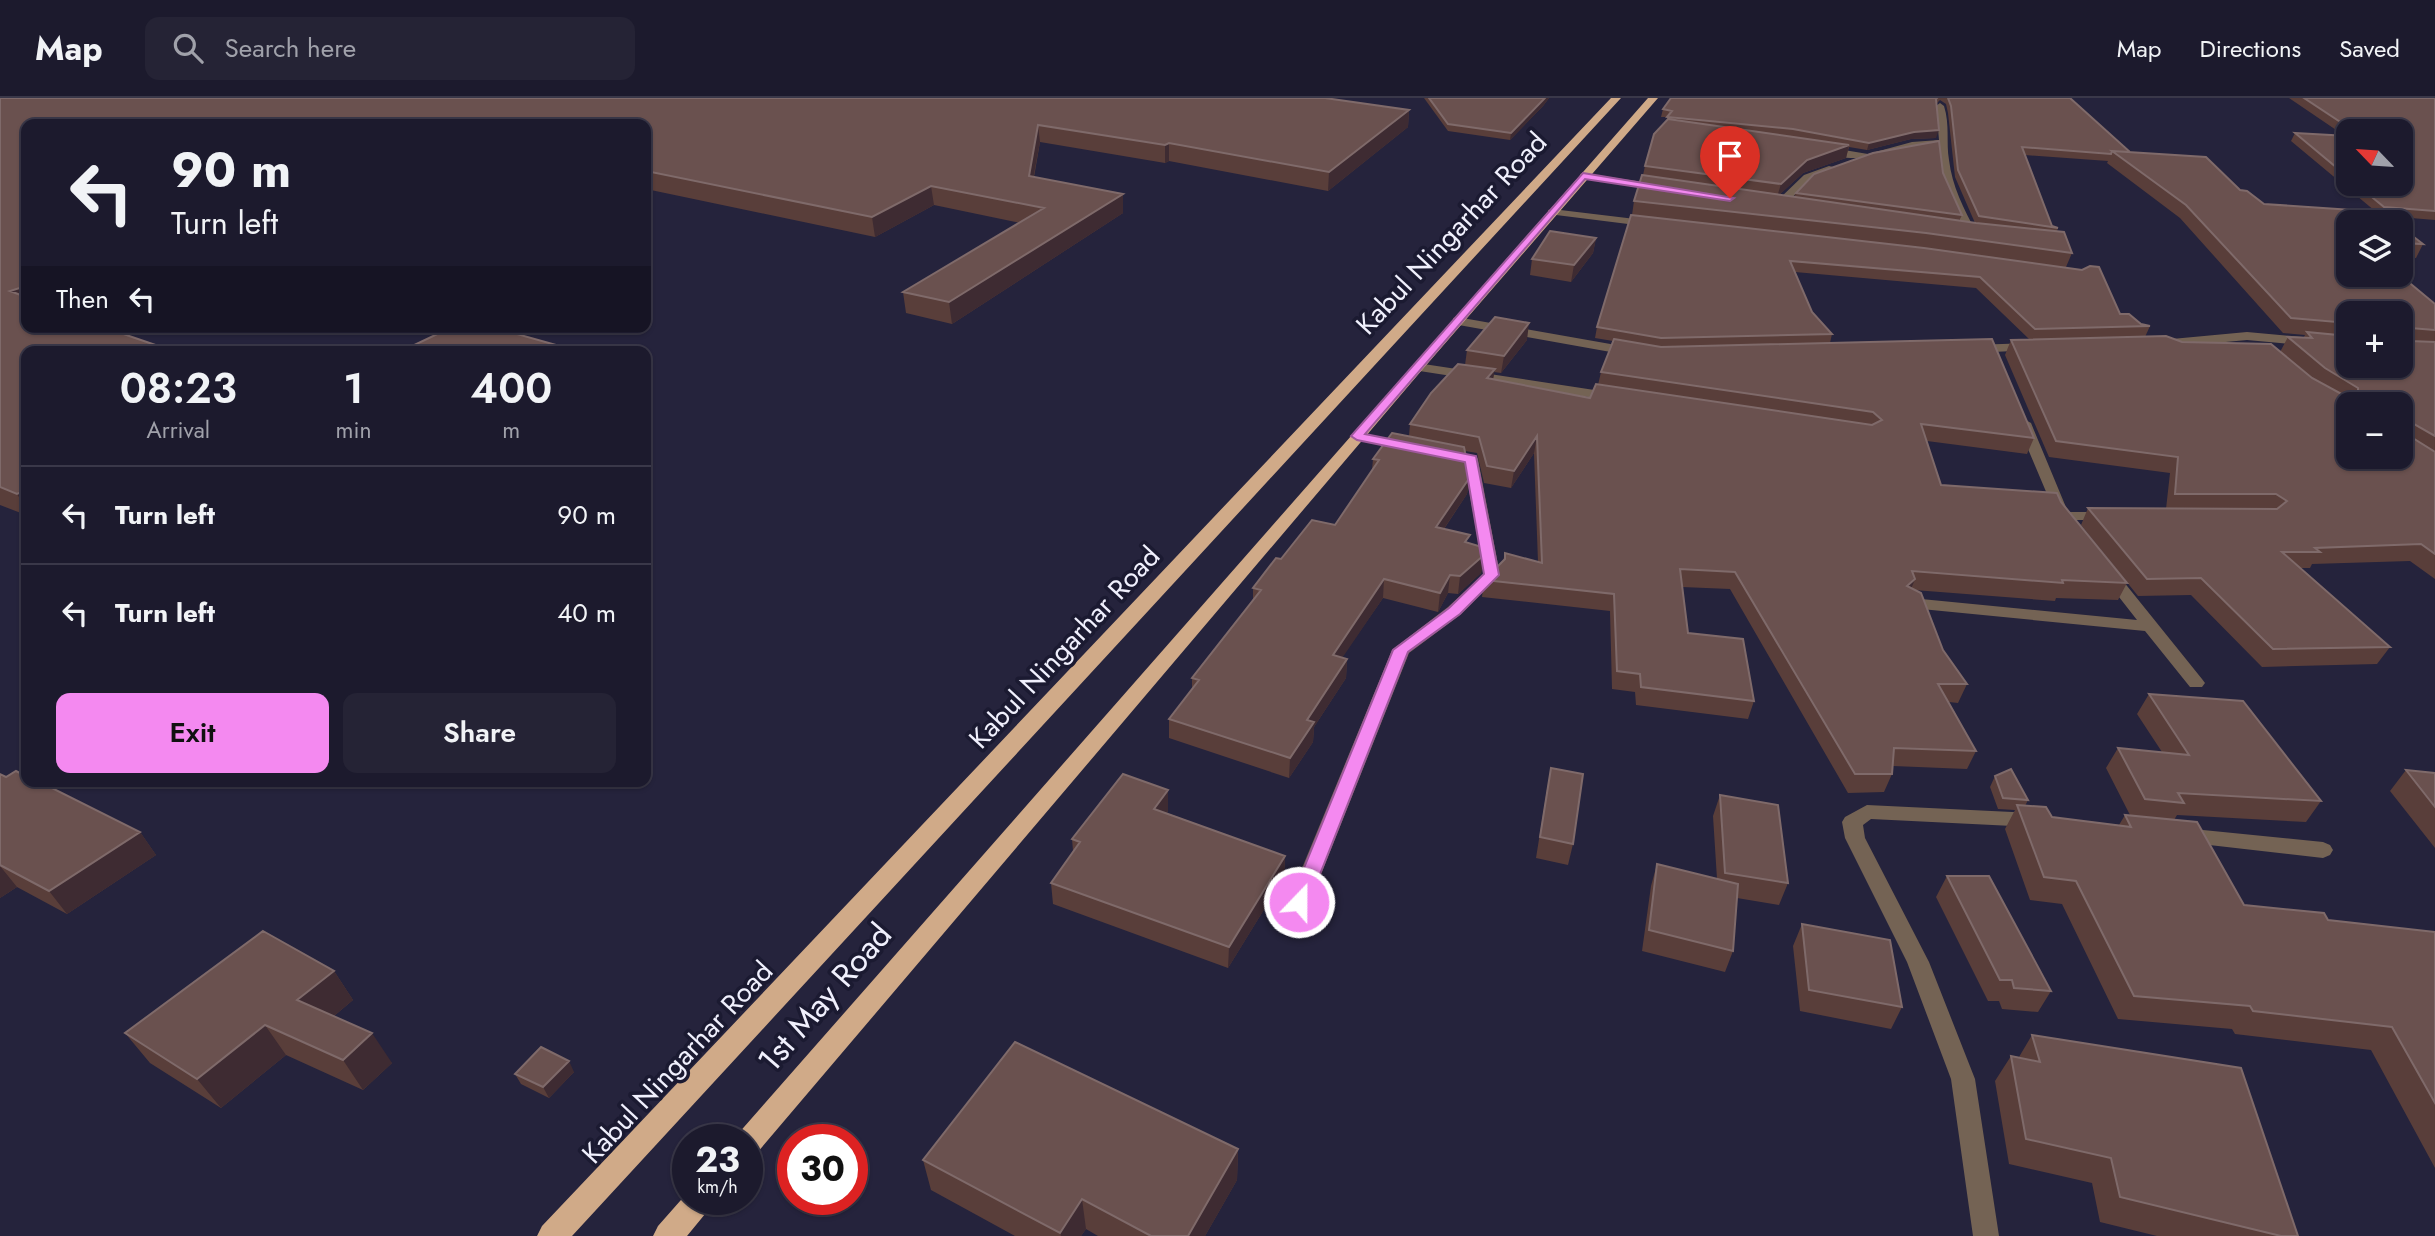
<!DOCTYPE html>
<html lang="en">
<head>
<meta charset="utf-8">
<style>
  body { margin:0; font-family:Jost,sans-serif; background:#252335; color:#f1f3f6; height:100vh; display:flex; flex-direction:column; font-size:26px; white-space:nowrap }
  * { box-sizing:border-box; margin:0 }
  p { font-size:23px; color:#a0a1aa }
  .icon { flex:none; width:38px; height:38px; fill:none; stroke:currentColor; stroke-width:2; stroke-linecap:round; stroke-linejoin:round }
  .map { position:relative; flex:1; overflow:hidden }
  .panel { position:absolute; left:21px; top:248px; width:630px; height:441px; display:flex; flex-direction:column; background:#1c1a2d; border-radius:14px; box-shadow:0 2px 5px #0004,0 0 0 2px #3a3849 }
  .panel>* { flex:none }
  .top-card { position:absolute; left:21px; top:21px; width:630px; height:214px; border-radius:14px; box-shadow:0 2px 5px #0004,0 0 0 2px #3a3849; background:#1c1a2d; color:#f1f3f6; overflow:hidden }
  .needle { width:46px; rotate:295deg }
  .fabs { position:absolute; left:2336px; top:21px; display:grid; gap:14px }
  .fabs a { display:grid; place-items:center; width:77px; height:77px; border-radius:14px; background:#1c1a2d; box-shadow:0 2px 5px #0004,0 0 0 2px #3a3849; font-size:35px }
  .speed { position:absolute; left:672px; top:1026px; display:flex; gap:14px; font-size:35px; font-weight:700; text-align:center }
  .speed>* { display:grid; place-content:center; width:91px; height:91px; border-radius:50%; background:#1c1a2d; box-shadow:0 2px 5px #0004,0 0 0 2px #3a3849; line-height:1 }
  .speed small { font-size:18px; font-weight:400 }
  .speed .limit { border:10px solid #d22; background:#fff; color:#111 }
  .pin { position:absolute; display:grid; place-items:center; width:60px; height:60px; color:#fff; margin:-72px -30px; border-radius:50% 50% 50% 0; rotate:-45deg; box-shadow:0 0 7px #0007 }
  .pin .icon { rotate:45deg }
  .me { position:absolute; width:77px; margin:-38px; rotate:22deg; stroke-linejoin:round; filter:drop-shadow(0 0 5px #0008) }
  .turn { display:flex; align-items:center; gap:24px; height:147px; padding:0 35px; font-size:32px }
  .turn .icon { width:91px; height:91px; stroke-width:2.5 }
  .turn b { display:block; font-size:49px; line-height:60px }
  .then { display:flex; align-items:center; height:66px; padding:0 35px; background:#0003; gap:14px; font-size:26px }
  .eta { display:flex; justify-content:space-evenly; align-items:center; height:119px; text-align:center }
  .eta b { font-size:42px; font-weight:600; line-height:49px }
  .primary-button { display:flex; gap:14px; margin-top:auto; padding:14px 35px }
  .primary-button a { flex:1; height:80px; border-radius:14px; background:#f489f0; color:#111; font-size:28px; font-weight:600; line-height:80px; text-align:center }
  .primary-button a+a { background:#252335; color:#f1f3f6 }
  ul { padding:0; list-style:none }
  li { display:flex; align-items:center; gap:21px; height:98px; padding:0 35px; border-top:2px solid #3a3849 }
  li div { flex:1 }
  li b { display:block; font-size:26px }
  li em { font-style:normal }
  header { display:flex; align-items:center; gap:42px; box-sizing:border-box; height:98px; padding:0 35px; background:#1c1a2d; border-bottom:2px solid #3a3849 }
  header strong { font-size:33px }
  nav { display:flex; gap:38px; margin-inline-start:auto; font-size:24px }
  .search { width:490px; height:63px; background:#252335; display:flex; align-items:center; gap:18px; box-sizing:border-box; padding:0 24px; border-radius:14px; color:#a0a1aa; font-size:26px }
  .map>svg:first-child { display:block }
  .lines { fill:none; stroke-linecap:round; stroke-linejoin:round }
  .minor { fill:#746354; fill-rule:evenodd }
  .trunk { fill:#d0aa88; fill-rule:evenodd }
  .wall { fill:#593e3a; fill-rule:evenodd }
  .shaded-wall { fill:#3e2b32 }
  .building { fill:#6a514f; stroke:#7f6a6a; stroke-width:2; fill-rule:evenodd }
  .route { fill:#f489f0; stroke:#9f599c; stroke-width:2 }
  .labels { text-anchor:middle; stroke-width:7; stroke-linejoin:round; paint-order:stroke }
  .street-label { font-size:28px; fill:#f0f0fd; stroke:#1b1a31 }
  .near-street-label { font-size:33px; fill:#f0f0fd; stroke:#1b1a31 }
</style>
</head>
<body>
<header>
<strong>Map</strong>
<div class="search"><svg class="icon" aria-label="search" viewBox="0 0 24 24"><circle cx="10" cy="10" r="6"/><path d="M15 15l6 6"/></svg>Search here</div>
<nav><a>Map</a><a>Directions</a><a>Saved</a></nav>
</header>
<div class="map">
<svg width="2435" height="1138" viewBox="0 0 2435 1138">
  <rect width="100%" height="100%" fill="#25233c"/>
  <g class="lines">
    <!-- minor -->
    <path class="minor" d="M 1940,5 L 1944,8 C 1950,27 1946,44 1949,62 C 1952,88 1964,111 1976,134 L 1975,136 L 1966,134 C 1952,106 1939,79 1939,47 C 1904,51 1853,71 1821,52 L 1826,49 L 1868,56 L 1912,44 L 1939,42 L 1936,8 Z
      M 1829,68 L 1837,70 L 1810,81 L 1783,109 L 1775,109 L 1775,105 L 1804,77 Z
      M 1583,75 L 1663,87 L 1668,90 L 1663,93 L 1580,80 L 1580,76 Z
      M 1552,111 L 1652,123 L 1657,126 L 1652,129 L 1548,116 L 1548,112 Z
      M 1457,219 L 1633,250 L 1639,254 L 1633,258 L 1453,226 L 1453,220 Z
      M 2247,234 L 2348,243 L 2348,251 L 2247,242 L 2161,250 L 2155,246 L 2161,242 Z
      M 2032,245 L 2036,246 L 2036,252 L 1972,255 L 1966,251 L 1972,247 Z
      M 1417,265 L 1614,295 L 1621,299 L 1614,303 L 1413,272 L 1413,266 Z
      M 2024,321 L 2031,325 L 2068,414 L 2108,414 L 2113,416 L 2116,419 L 2113,422 L 2058,422 L 2017,325 Z
      M 1357,334 L 1413,346 L 1415,349 L 1408,353 L 1352,341 L 1350,338 Z
      M 1443,352 L 1476,358 L 1478,361 L 1500,477 L 1460,517 L 1409,555 L 1310,804 L 1307,810 L 1299,812 L 1291,810 L 1288,804 L 1392,552 L 1448,509 L 1484,476 L 1464,364 L 1438,359 L 1436,356 Z
      M 2109,471 L 2115,473 L 2202,581 L 2205,585 L 2202,589 L 2190,589 L 2145,533 L 1911,510 L 1903,505 L 1911,500 L 2137,522 L 2101,476 Z
      M 1867,707 L 2033,715 L 2040,717 L 2043,722 L 2040,727 L 2033,729 L 1871,721 L 1863,727 L 1865,740 L 1929,864 L 1975,981 L 1999,1138 L 1973,1138 L 1951,981 L 1907,864 L 1845,740 L 1842,724 L 1845,719 Z
      M 2183,730 L 2323,744 L 2330,747 L 2333,752 L 2330,757 L 2323,760 L 2183,744 L 2176,742 L 2173,737 L 2176,732 Z"/>
    <!-- trunk -->
    <path class="trunk" d="M 1611,0 L 1621,0 L 572,1138 L 537,1138 L 542,1128 Z
      M 1648,0 L 1658,0 L 1422,272 L 757,1055 L 747,1058 L 747,1041 L 735,1041 L 737,1037 Z
      M 688,1094 L 688,1101 L 714,1101 L 710,1110 L 687,1138 L 653,1138 L 658,1128 Z"/>
  </g>
  <!-- wall -->
  <path class="wall" d="M 0,0 L 1409,12 L 1408,29 L 1328,93 L 1169,63 L 1165,65 L 1040,44 L 1034,79 L 1123,96 L 1123,115 L 952,226 L 906,215 L 903,194 L 1020,125 L 934,107 L 875,139 L 646,91 L 646,26 L 26,26 L 26,417 L 0,407 Z
    M 1424,0 L 1549,0 L 1543,8 L 1510,42 L 1448,33 Z
    M 1671,0 L 2070,0 L 2130,54 L 2240,92 L 2264,106 L 2375,113 L 2291,43 L 2295,35 L 2345,38 L 2289,0 L 2435,0 L 2435,122 L 2387,118 L 2348,124 L 2348,177 L 2435,206 L 2435,481 L 2410,463 L 2312,466 L 2310,470 L 2301,470 L 2390,549 L 2377,566 L 2262,569 L 2191,497 L 2138,498 L 2081,427 L 2088,410 L 2166,411 L 2170,375 L 2049,359 L 2005,257 L 2011,242 L 2029,241 L 1976,190 L 1795,174 L 1812,214 L 1832,236 L 1830,245 L 2034,340 L 2027,356 L 1927,343 L 1941,387 L 2061,404 L 2127,485 L 2118,502 L 2056,500 L 2055,503 L 1914,492 L 1943,552 L 1967,586 L 1958,605 L 1949,604 L 1976,653 L 1967,671 L 1893,668 L 1892,676 L 1884,694 L 1848,695 L 1730,491 L 1682,489 L 1688,535 L 1754,603 L 1748,621 L 1636,607 L 1635,594 L 1612,591 L 1610,513 L 1482,499 L 1484,482 L 1503,463 L 1505,455 L 1538,464 L 1534,355 L 1511,390 L 1484,385 L 1477,355 L 1465,353 L 1470,379 L 1467,396 L 1444,431 L 1469,445 L 1484,457 L 1481,475 L 1458,496 L 1448,495 L 1438,514 L 1383,500 L 1342,559 L 1347,561 L 1346,580 L 1314,629 L 1313,644 L 1289,680 L 1169,640 L 1169,621 L 1192,591 L 1192,580 L 1253,502 L 1253,490 L 1281,461 L 1335,427 L 1372,372 L 1373,361 L 1409,338 L 1410,326 L 1465,267 L 1467,252 L 1527,242 L 1501,275 L 1494,274 L 1493,281 L 1590,300 L 1598,287 L 1601,274 L 1613,243 L 1595,240 L 1597,229 L 1632,117 L 1634,103 L 1643,77 L 1645,68 L 1667,22 L 1667,19 L 1661,19 L 1663,11 ZM 1940,2 L 1946,6 L 1948,15 L 1955,79 L 1975,125 L 1959,123 L 1962,117 L 1943,75 L 1796,95 L 1794,99 L 1779,97 L 1803,75 L 1846,60 L 1849,49 L 1867,52 L 1911,41 L 1936,40 L 1936,6 ZM 2348,33 L 2401,33 L 2401,86 L 2348,86 ZM 2025,57 L 2108,63 L 2107,65 L 2180,120 L 2283,235 L 2305,237 L 2304,239 L 2288,239 L 2280,254 L 2182,244 L 2145,239 L 2150,228 L 2141,226 L 2120,216 L 2066,169 L 2072,155 L 2057,133 L 2058,130 L 2052,128 ZM 2348,215 L 2401,268 L 2348,268 Z
    M 2401,129 L 2423,146 L 2416,160 L 2401,159 Z
    M 1596,140 L 1593,155 L 1571,184 L 1530,177 L 1532,161 Z
    M 410,249 L 581,254 L 412,254 Z
    M 2149,596 L 2321,703 L 2306,724 L 2177,717 L 2174,722 L 2244,807 L 2328,822 L 2435,834 L 2435,1070 L 2371,952 L 2235,936 L 2232,931 L 2118,921 L 2062,806 L 2030,802 L 2005,731 L 2015,712 L 1998,711 L 1990,689 L 1995,678 L 2028,702 L 2025,708 L 2052,719 L 2119,727 L 2125,717 L 2130,717 L 2106,670 L 2118,650 L 2162,654 L 2137,616 Z
    M 1551,670 L 1573,746 L 1568,767 L 1536,760 L 1547,691 Z
    M 2406,672 L 2435,675 L 2435,750 L 2390,693 Z
    M 0,676 L 140,734 L 156,757 L 67,816 L 17,789 L 0,800 Z
    M 1720,697 L 1788,785 L 1779,807 L 1737,800 L 1733,853 L 1725,874 L 1642,853 L 1651,788 L 1657,766 L 1717,781 L 1713,718 Z
    M 1168,713 L 1167,715 L 1285,758 L 1284,779 L 1228,870 L 1053,806 L 1051,785 L 1073,753 L 1072,741 Z
    M 1947,778 L 2051,893 L 2038,914 L 2002,911 L 1999,903 L 1988,903 L 1936,799 Z
    M 1802,826 L 1902,909 L 1891,931 L 1800,913 L 1793,848 Z
    M 334,873 L 353,902 L 334,918 L 392,965 L 363,992 L 286,957 L 221,1010 L 150,965 L 125,935 Z
    M 2032,937 L 2298,1138 L 2157,1138 L 2100,1124 L 2092,1085 L 2009,1066 L 1995,983 L 2011,958 L 2019,959 Z
    M 574,974 L 549,1000 L 521,986 L 515,976 Z
    M 1238,1051 L 1237,1082 L 1205,1138 L 1098,1138 L 1086,1131 L 1081,1138 L 1015,1138 L 931,1092 L 923,1062 Z"/>
  <!-- shaded-wall -->
  <path class="shaded-wall" d="M 1545,0 L 1549,0 L 1543,8 L 1510,42 L 1511,35 Z
    M 1409,12 L 1408,29 L 1328,93 L 1329,74 Z
    M 1038,27 L 1040,44 L 1030,97 L 1029,78 Z
    M 1939,32 L 1936,40 L 1911,41 L 1867,52 L 1869,45 L 1914,34 Z
    M 1169,45 L 1169,63 L 1165,65 L 1165,47 Z
    M 1849,47 L 1846,60 L 1803,75 L 1777,99 L 1781,86 L 1807,62 Z
    M 931,88 L 934,107 L 875,139 L 872,119 Z
    M 1123,96 L 1123,115 L 952,226 L 949,204 Z
    M 1596,140 L 1593,155 L 1571,184 L 1574,167 Z
    M 26,188 L 26,213 L 10,193 Z
    M 1529,225 L 1527,242 L 1501,275 L 1504,258 Z
    M 1495,271 L 1492,287 L 1487,280 Z
    M 1537,338 L 1534,355 L 1511,390 L 1514,373 Z
    M 1470,379 L 1467,396 L 1433,447 L 1436,429 Z
    M 26,392 L 26,410 L 17,396 Z
    M 1484,457 L 1481,475 L 1458,496 L 1460,478 Z
    M 1450,477 L 1448,495 L 1438,514 L 1440,495 Z
    M 1384,481 L 1383,500 L 1332,575 L 1333,557 Z
    M 1915,481 L 1908,499 L 1907,488 Z
    M 1347,561 L 1346,580 L 1314,629 L 1313,644 L 1289,680 L 1290,660 L 1307,622 Z
    M 1168,692 L 1168,713 L 1155,732 L 1154,711 Z
    M 140,734 L 156,757 L 67,816 L 49,793 Z
    M 1285,758 L 1284,779 L 1228,870 L 1229,849 Z
    M 0,768 L 17,789 L 0,800 Z
    M 334,873 L 353,902 L 317,932 L 297,902 Z
    M 265,927 L 286,957 L 221,1010 L 197,981 Z
    M 372,935 L 392,965 L 363,992 L 343,962 Z
    M 569,963 L 574,974 L 549,1000 L 543,989 Z
    M 1238,1051 L 1237,1082 L 1205,1138 L 1188,1138 Z
    M 1082,1101 L 1086,1131 L 1081,1138 L 1061,1138 L 1060,1135 Z"/>
  <!-- building -->
  <path class="building" d="M 0,0 L 1325,0 L 1409,12 L 1329,74 L 1169,45 L 1165,47 L 1038,27 L 1029,78 L 1123,96 L 949,204 L 903,194 L 1044,110 L 931,88 L 872,119 L 646,73 L 646,26 L 26,26 L 26,188 L 10,193 L 26,199 L 26,229 L 103,229 L 176,254 L 26,254 L 26,392 L 17,396 L 0,389 Z
    M 1429,0 L 1545,0 L 1511,35 L 1448,26 Z
    M 1671,0 L 1937,0 L 1936,1 L 1939,32 L 1914,34 L 1869,45 L 1793,31 L 1667,19 L 1672,13 L 1663,11 Z
    M 1948,0 L 2070,0 L 2130,54 L 2112,53 L 2111,56 L 2022,49 L 2052,128 L 2058,130 L 1979,118 L 1958,72 L 1951,8 Z
    M 2304,0 L 2435,0 L 2435,113 L 2384,109 L 2356,86 L 2401,86 L 2401,33 L 2354,33 Z
    M 1668,21 L 1849,47 L 1807,62 L 1781,86 L 1645,68 L 1654,36 Z
    M 2295,35 L 2348,38 L 2348,79 Z
    M 1939,43 L 1943,75 L 1962,117 L 1796,95 L 1814,76 L 1873,55 Z
    M 2112,53 L 2206,59 L 2240,92 L 2247,93 L 2264,106 L 2382,114 L 2395,124 L 2348,124 L 2348,177 L 2400,177 L 2435,206 L 2435,232 L 2410,230 L 2407,232 L 2410,243 L 2435,244 L 2435,338 L 2412,325 L 2408,327 L 2408,337 L 2435,354 L 2435,456 L 2421,446 L 2315,450 L 2320,454 L 2282,454 L 2390,549 L 2273,551 L 2201,480 L 2147,481 L 2088,410 L 2277,411 L 2287,403 L 2276,396 L 2175,396 L 2178,359 L 2056,343 L 2011,242 L 2166,238 L 2182,244 L 2271,246 L 2312,280 L 2358,305 L 2358,290 L 2325,270 L 2288,239 L 2312,240 L 2307,234 L 2348,238 L 2348,268 L 2401,268 L 2401,215 L 2348,215 L 2348,225 L 2291,220 L 2186,107 ZM 2348,306 L 2401,306 L 2401,359 L 2348,359 Z
    M 1642,77 L 1976,125 L 2064,134 L 2072,155 L 1926,135 L 1634,103 Z
    M 1631,117 L 1924,150 L 2082,172 L 2090,168 L 2099,169 L 2120,216 L 2129,216 L 2141,226 L 2150,228 L 2035,231 L 1980,179 L 1790,163 L 1812,214 L 1832,236 L 1661,240 L 1597,229 Z
    M 2401,129 L 2423,146 L 2401,145 Z
    M 1550,133 L 1596,140 L 1574,167 L 1532,161 Z
    M 1495,219 L 1529,225 L 1504,258 L 1467,252 Z
    M 452,229 L 492,229 L 581,254 L 428,254 L 410,249 Z
    M 1614,241 L 1661,249 L 1992,241 L 2034,340 L 1921,326 L 1941,387 L 2057,395 L 2061,404 L 2127,485 L 2062,482 L 2063,485 L 1912,473 L 1915,481 L 1907,488 L 1921,495 L 1943,552 L 1967,586 L 1938,586 L 1976,653 L 1894,650 L 1892,676 L 1855,676 L 1735,474 L 1680,471 L 1688,535 L 1743,541 L 1754,603 L 1641,589 L 1640,576 L 1617,573 L 1614,496 L 1484,482 L 1505,461 L 1505,455 L 1542,465 L 1537,338 L 1514,373 L 1487,368 L 1479,339 L 1410,326 L 1431,295 L 1458,266 L 1495,271 L 1487,280 L 1590,300 L 1596,286 L 1872,327 L 1882,322 L 1873,314 L 1601,274 Z
    M 1392,335 L 1464,349 L 1470,379 L 1436,429 L 1470,437 L 1465,444 L 1482,449 L 1484,457 L 1460,478 L 1450,477 L 1440,495 L 1384,481 L 1333,557 L 1347,561 L 1307,622 L 1314,624 L 1290,660 L 1169,621 L 1199,582 L 1192,580 L 1261,492 L 1253,490 L 1276,460 L 1281,461 L 1312,422 L 1335,427 L 1379,362 L 1373,361 Z
    M 2149,596 L 2243,603 L 2321,703 L 2178,695 L 2184,705 L 2145,701 L 2118,650 L 2189,657 Z
    M 1551,670 L 1583,676 L 1573,746 L 1540,739 Z
    M 2011,671 L 2028,702 L 2003,700 L 1995,678 Z
    M 2406,672 L 2435,675 L 2435,709 Z
    M 16,673 L 26,678 L 26,684 L 40,684 L 140,734 L 49,793 L 0,767 L 0,676 L 6,679 Z
    M 1123,676 L 1168,692 L 1154,711 L 1285,758 L 1229,849 L 1051,785 L 1080,744 L 1072,741 Z
    M 1720,697 L 1778,707 L 1788,785 L 1725,775 Z
    M 2017,707 L 2046,709 L 2052,719 L 2131,729 L 2125,717 L 2197,724 L 2244,807 L 2324,815 L 2328,822 L 2435,834 L 2435,1005 L 2392,929 L 2253,913 L 2250,908 L 2134,898 L 2076,783 L 2044,779 Z
    M 1657,766 L 1738,786 L 1733,853 L 1649,832 Z
    M 1947,778 L 1989,778 L 2051,893 L 2014,890 L 2012,882 L 2000,882 Z
    M 1802,826 L 1890,842 L 1902,909 L 1809,892 Z
    M 263,833 L 334,873 L 297,902 L 372,935 L 343,962 L 265,927 L 197,981 L 125,935 Z
    M 2032,937 L 2241,970 L 2298,1138 L 2281,1138 L 2120,1099 L 2111,1060 L 2026,1041 L 2011,958 L 2040,964 Z
    M 1015,944 L 1238,1051 L 1188,1138 L 1151,1138 L 1082,1101 L 1060,1135 L 923,1062 Z
    M 541,949 L 569,963 L 543,989 L 515,976 Z"/>
  <!-- route -->
  <path class="route" d="M 1583,75 L 1734,100 L 1730,103 L 1585,81 L 1365,336 L 1476,358 L 1499,477 L 1460,516 L 1408,554 L 1309,804 L 1306,809 L 1299,811 L 1292,809 L 1290,804 L 1393,552 L 1449,510 L 1484,476 L 1465,364 L 1357,342 L 1351,338 Z"/>
  <g class="labels">
    <!-- street labels -->
    <g class="street-label">
      <text transform="translate(1451 135) rotate(-47)" y="10">Kabul Ningarhar Road</text>
      <text transform="translate(1064 549) rotate(-47)" y="10">Kabul Ningarhar Road</text>
      <text transform="translate(677 964) rotate(-47)" y="10">Kabul Ningarhar Road</text>
    </g>
    <!-- near-street labels -->
    <g class="near-street-label">
      <text transform="translate(824 899) rotate(-49)" y="12">1st May Road</text>
    </g>
  </g>
</svg>
<div class="fabs">
<a><svg class="needle" viewBox="-14 -14 28 28"><path d="M0-13l5 13h-10z" fill="#e53935"/><path d="M0 13l5-13h-10z" fill="#a0a1aa"/></svg></a>
<a><svg class="icon" aria-label="layers" viewBox="0 0 24 24"><path d="M12 4l9 5-9 5-9-5zM3 14l9 5 9-5"/></svg></a>
<a>+</a>
<a>−</a>
</div>
<div class="speed"><div>23<small>km/h</small></div><div class="limit">30</div></div>
<div class="pin" style="left:1730px;top:100px;background:#d93025"><svg class="icon" aria-label="arrive" viewBox="0 0 24 24"><path d="M6 21V4h12l-3 4 3 4H6"/></svg></div>
<svg class="me" style="left:1299px;top:804px" viewBox="-20 -20 40 40"><circle r="17" fill="#f489f0" stroke="#fff" stroke-width="3"/><path d="M0-11L8 9 0 5-8 9z" fill="#fff"/></svg>
<div class="top-card">
<div class="turn"><svg class="icon" aria-label="left" viewBox="0 0 24 24"><path d="M17 20v-9H6M10 6l-5 5 5 5"/></svg><div><b>90 m</b>Turn left</div></div>
<div class="then">Then<svg class="icon" aria-label="left" viewBox="0 0 24 24"><path d="M17 20v-9H6M10 6l-5 5 5 5"/></svg></div>
</div>
<section class="panel">
<div class="eta">
<div><b>08:23</b><p>Arrival</p></div>
<div><b>1</b><p>min</p></div>
<div><b>400</b><p>m</p></div>
</div>
<ul>
<li><svg class="icon" aria-label="left" viewBox="0 0 24 24"><path d="M17 20v-9H6M10 6l-5 5 5 5"/></svg><div><b>Turn left</b></div><em>90 m</em></li>
<li><svg class="icon" aria-label="left" viewBox="0 0 24 24"><path d="M17 20v-9H6M10 6l-5 5 5 5"/></svg><div><b>Turn left</b></div><em>40 m</em></li>
</ul>
<div class="primary-button"><a>Exit</a><a>Share</a></div>
</section>
</div>
</body>
</html>
